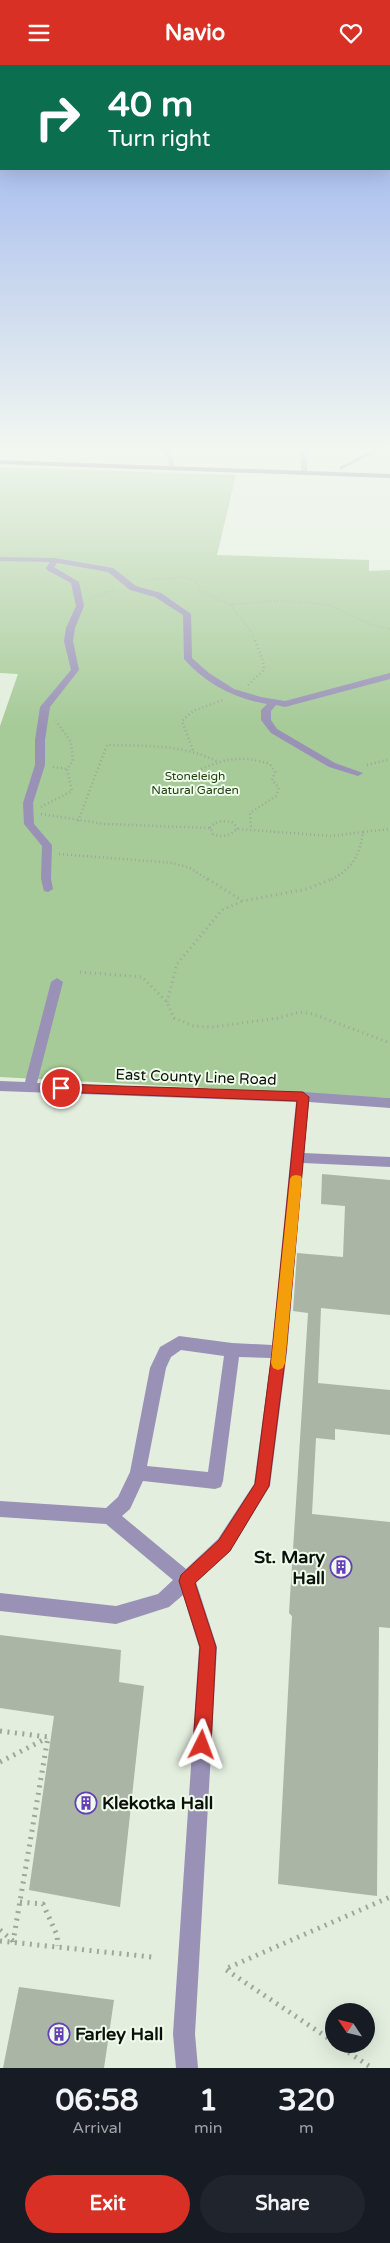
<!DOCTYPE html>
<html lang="en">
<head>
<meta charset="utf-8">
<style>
  body { margin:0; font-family:"Varela Round",sans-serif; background:#20242c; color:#f1f3f6; height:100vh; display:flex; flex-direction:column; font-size:19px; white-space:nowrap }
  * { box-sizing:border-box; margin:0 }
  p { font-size:16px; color:#9ea1a6 }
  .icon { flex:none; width:28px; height:28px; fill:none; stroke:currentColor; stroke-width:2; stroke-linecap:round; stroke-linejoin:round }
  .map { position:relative; height:2003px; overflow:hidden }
  .sheet { display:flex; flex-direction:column; background:#171b24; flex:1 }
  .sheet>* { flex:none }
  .top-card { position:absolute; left:0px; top:0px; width:390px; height:105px; box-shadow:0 5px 20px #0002; background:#0b6e4f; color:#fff; overflow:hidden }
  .needle { width:32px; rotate:305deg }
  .fabs { position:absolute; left:325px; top:1938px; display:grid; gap:10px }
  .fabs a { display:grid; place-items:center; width:50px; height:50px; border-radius:50%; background:#171b24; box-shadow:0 5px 20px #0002; font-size:25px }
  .pin { position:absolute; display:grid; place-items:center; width:42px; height:42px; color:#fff; margin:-21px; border:2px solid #fff; border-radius:50%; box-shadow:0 1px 5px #0007 }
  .me { position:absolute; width:55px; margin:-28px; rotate:3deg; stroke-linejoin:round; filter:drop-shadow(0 0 4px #0008) }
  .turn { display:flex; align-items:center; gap:18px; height:105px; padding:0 25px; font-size:22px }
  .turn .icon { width:65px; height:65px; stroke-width:2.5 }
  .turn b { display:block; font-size:35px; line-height:42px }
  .eta { display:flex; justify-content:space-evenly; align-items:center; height:85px; text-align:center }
  .eta b { font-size:30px; font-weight:700; line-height:35px }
  .action { display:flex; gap:10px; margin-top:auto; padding:10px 25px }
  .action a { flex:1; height:58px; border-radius:30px; background:#d93025; color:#fff; font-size:20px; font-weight:700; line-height:58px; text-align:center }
  .action a+a { background:#20242c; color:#f1f3f6 }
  header { display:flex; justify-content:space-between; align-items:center; height:65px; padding:0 25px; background:#d93025; color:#fff; font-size:22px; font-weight:700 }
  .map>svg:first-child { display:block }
  .green { fill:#a6ca98 }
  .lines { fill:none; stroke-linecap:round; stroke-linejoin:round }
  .stream { stroke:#8277ae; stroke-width:3 }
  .building { fill:#aab5a6 }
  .path-far3 { stroke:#9ea79a; stroke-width:2; stroke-dasharray:0.5 2.5; stroke-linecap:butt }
  .path-far2 { stroke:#9ea79a; stroke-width:2.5; stroke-dasharray:1 3; stroke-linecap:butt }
  .path-far1 { stroke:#9ea79a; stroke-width:3; stroke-dasharray:1 4; stroke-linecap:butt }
  .path { stroke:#9ea79a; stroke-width:5; stroke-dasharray:2 5.5; stroke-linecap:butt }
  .minor { fill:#9992b6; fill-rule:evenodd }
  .major { fill:#584986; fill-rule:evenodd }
  .route { fill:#d93025; stroke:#8d1f18 }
  .slow { fill:#f59e0b }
  .labels { text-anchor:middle; stroke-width:4; stroke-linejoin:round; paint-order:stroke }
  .far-park-label { font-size:12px; fill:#21430f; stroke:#f0fceb }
  .street-label { font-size:15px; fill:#0c100b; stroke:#f0fceb }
  .near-poi-label { font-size:18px; font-weight:bold; fill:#0c100b; stroke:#f0fceb; text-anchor:start }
</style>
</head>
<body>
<header><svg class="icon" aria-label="menu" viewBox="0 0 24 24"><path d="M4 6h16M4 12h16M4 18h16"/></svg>Navio<svg class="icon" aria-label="heart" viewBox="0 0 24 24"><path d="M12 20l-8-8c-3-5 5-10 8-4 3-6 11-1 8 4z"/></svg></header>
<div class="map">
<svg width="390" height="2003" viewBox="0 0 390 2003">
  <rect width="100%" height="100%" fill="#e3eede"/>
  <!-- green -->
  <path class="green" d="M 0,402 L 236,410 L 217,490 L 369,495 L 369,506 L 390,505 L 390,1033 L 0,1012 L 0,661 L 18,609 L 0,608 Z"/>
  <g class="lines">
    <!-- stream -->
    <path class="stream" d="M 341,403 L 380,383"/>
  </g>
  <!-- building -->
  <path class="building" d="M 322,1109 L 390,1115 L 390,1250 L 321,1243 L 318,1318 L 390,1325 L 390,1370 L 335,1364 L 335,1375 L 316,1373 L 312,1449 L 390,1457 L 390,1563 L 379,1562 L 377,1831 L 278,1819 L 292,1551 L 289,1548 L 308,1248 L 293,1246 L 297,1188 L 343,1192 L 345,1141 L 321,1139 Z
    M 0,1570 L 121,1585 L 119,1617 L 144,1621 L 120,1842 L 29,1825 L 54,1651 L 0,1643 Z
    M 19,1922 L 114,1935 L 104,2003 L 3,2003 Z"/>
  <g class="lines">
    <!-- path-far3 -->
    <path class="path-far3" d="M 147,515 L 185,512 L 196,516 L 200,526 L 231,540 L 266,536 L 305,537 L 331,541 L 372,560 L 390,564
      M 90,534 L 115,524
      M 231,540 C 239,555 248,557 254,574"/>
    <!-- path-far2 -->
    <path class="path-far2" d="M 248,620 L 264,605 L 263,596 L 254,573
      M 193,685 L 182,656 L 193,646 L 223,635
      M 367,700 L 390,694
      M 53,702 L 67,704
      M 201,704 C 228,693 241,690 270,699 L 275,707 L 272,715 L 279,723 L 276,731 L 250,748 L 251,764
      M 41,742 L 72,726 L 67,704 L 73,696 L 71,677 L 56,656
      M 41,749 L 105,759 L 210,763 L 213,769 C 222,773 230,771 237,764 L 331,771 L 363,767 C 360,791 351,805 329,816
      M 78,756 L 107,680 C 145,681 184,679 218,697
      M 210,763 C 216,755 225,755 234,758 L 237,764
      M 363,767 L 390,764
      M 59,789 L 173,798 L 190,803 L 210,816"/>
    <!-- path-far1 -->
    <path class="path-far1" d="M 208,814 L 243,836 L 307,824 L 332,814
      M 80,907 L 142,912 L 167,937 L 174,953 L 194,961 L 213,962 L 278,953 L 300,947 L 313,949 L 390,978
      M 167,937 L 177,899 L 222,845 L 243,836"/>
    <!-- path -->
    <path class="path" d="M 0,1666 L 48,1672 L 13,1877
      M 0,1697 L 47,1673
      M 20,1837 L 43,1839 L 57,1870 L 58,1881
      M 0,1865 L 13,1876
      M 0,1876 L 152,1892
      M 334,1977 L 225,1904 L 390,1832
      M 336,1979 L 372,2003"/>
    <!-- minor -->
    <path class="minor" d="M 160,383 L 166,383 L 173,393 L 174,403 L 170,403 L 167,393 Z
      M 301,383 L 307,383 L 307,406 L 304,408 L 301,406 Z
      M 0,492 L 55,493 L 113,503 L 136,521 L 161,528 L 191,549 L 192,593 L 209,608 L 234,624 L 261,632 L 285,636 L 390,608 L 390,614 L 285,642 L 276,640 L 271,646 L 271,655 L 277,664 L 335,698 L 363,708 L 358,711 L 329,702 L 271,668 L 261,655 L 261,645 L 267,639 C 235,634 205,618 184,594 L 183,550 L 155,532 L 130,525 L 108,507 L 57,498 L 54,502 L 79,517 L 84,541 L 75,563 L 73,576 L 79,605 L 50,642 L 45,675 L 45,700 L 33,738 L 34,759 L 52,780 L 51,814 L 53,824 L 48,827 L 44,826 L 41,814 L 42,781 L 24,759 L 23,738 L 35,700 L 35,675 L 40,642 L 71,605 L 64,576 L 66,563 L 76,541 L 71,518 L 47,505 L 46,503 L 50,497 L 0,496 Z
      M 57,913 L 63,917 L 37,1018 L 303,1027 L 390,1033 L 390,1043 L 309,1037 L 304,1088 L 390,1092 L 390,1102 L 303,1098 L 287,1287 L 270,1421 L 230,1486 L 196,1517 L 217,1582 L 195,1969 L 198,2003 L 176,2003 L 173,1969 L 199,1582 L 183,1530 L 169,1542 L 116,1559 L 0,1546 L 0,1528 L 116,1541 L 158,1529 L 173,1515 L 106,1459 L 0,1452 L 0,1436 L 106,1443 L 118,1432 L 130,1407 L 150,1303 L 160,1282 L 179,1271 L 232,1278 L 272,1280 L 296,1037 L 0,1026 L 0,1016 L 25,1017 L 51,917 ZM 181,1285 L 224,1291 L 208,1407 L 147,1401 L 166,1303 L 171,1292 ZM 239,1292 L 271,1293 L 254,1419 L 218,1474 L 186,1504 L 122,1451 L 130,1444 L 143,1416 L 215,1424 L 221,1422 L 223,1416 Z"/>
    <!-- major -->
    <path class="major" d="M 0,395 L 390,409 L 390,413 L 0,399 Z"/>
  </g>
  <!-- sky -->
  <linearGradient id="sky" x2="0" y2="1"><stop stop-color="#93aded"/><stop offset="0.58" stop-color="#f2f7f0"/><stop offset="1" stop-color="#f2f7f0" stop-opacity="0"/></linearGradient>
  <rect width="390" height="663" fill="url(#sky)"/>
  <!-- route -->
  <path class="route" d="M 61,1019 L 303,1027 L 309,1032 L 286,1287 L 269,1421 L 230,1486 L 195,1518 L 216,1582 L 211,1680 L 208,1686 L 202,1689 L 196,1686 L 193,1680 L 200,1582 L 179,1516 L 181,1510 L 219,1475 L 255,1419 L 272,1287 L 297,1036 L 61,1027 L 55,1023 Z"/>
  <!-- slow -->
  <path class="slow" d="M 296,1110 L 301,1111 L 302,1114 L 285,1298 L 283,1303 L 278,1305 L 273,1303 L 271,1298 L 290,1114 L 292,1111 Z"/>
  <!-- icons -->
  <defs>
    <g id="building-ring" transform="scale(1.125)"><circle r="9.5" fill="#f0fceb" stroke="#663fb7" stroke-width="1.5"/><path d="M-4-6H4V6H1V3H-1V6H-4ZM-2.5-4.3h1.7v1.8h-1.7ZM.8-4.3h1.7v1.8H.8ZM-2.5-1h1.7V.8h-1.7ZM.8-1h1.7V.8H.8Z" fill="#663fb7"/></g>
  </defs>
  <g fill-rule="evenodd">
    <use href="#building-ring" x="341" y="1502"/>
    <use href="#building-ring" x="86" y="1738"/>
    <use href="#building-ring" x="59" y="1969"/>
  </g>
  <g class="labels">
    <!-- far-park labels -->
    <g class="far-park-label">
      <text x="195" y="715">Stoneleigh<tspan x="195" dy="14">Natural Garden</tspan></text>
    </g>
    <!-- street labels -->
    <g class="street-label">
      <text transform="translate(196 1012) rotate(2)" y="5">East County Line Road</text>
    </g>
    <!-- near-poi labels -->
    <g class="near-poi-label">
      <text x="325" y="1498" text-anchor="end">St. Mary<tspan x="325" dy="21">Hall</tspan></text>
      <text x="102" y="1744">Klekotka Hall</text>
      <text x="75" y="1975">Farley Hall</text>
    </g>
  </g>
</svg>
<div class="fabs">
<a><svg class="needle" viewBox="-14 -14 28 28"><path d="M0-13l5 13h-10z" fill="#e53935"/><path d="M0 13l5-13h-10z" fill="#9ea1a6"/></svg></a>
</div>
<div class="pin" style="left:61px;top:1023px;background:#d93025"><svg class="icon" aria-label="arrive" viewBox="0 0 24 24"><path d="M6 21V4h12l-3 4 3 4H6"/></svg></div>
<svg class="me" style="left:202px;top:1680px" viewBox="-20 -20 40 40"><path d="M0-17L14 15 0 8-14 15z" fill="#d93025" stroke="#fff" stroke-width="4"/></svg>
<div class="top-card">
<div class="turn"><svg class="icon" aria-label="right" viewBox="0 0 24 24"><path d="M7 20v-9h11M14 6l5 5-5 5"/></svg><div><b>40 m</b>Turn right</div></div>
</div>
</div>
<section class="sheet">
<div class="eta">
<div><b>06:58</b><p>Arrival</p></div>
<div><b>1</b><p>min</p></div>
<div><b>320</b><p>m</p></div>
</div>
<div class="action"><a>Exit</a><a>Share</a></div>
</section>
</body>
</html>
